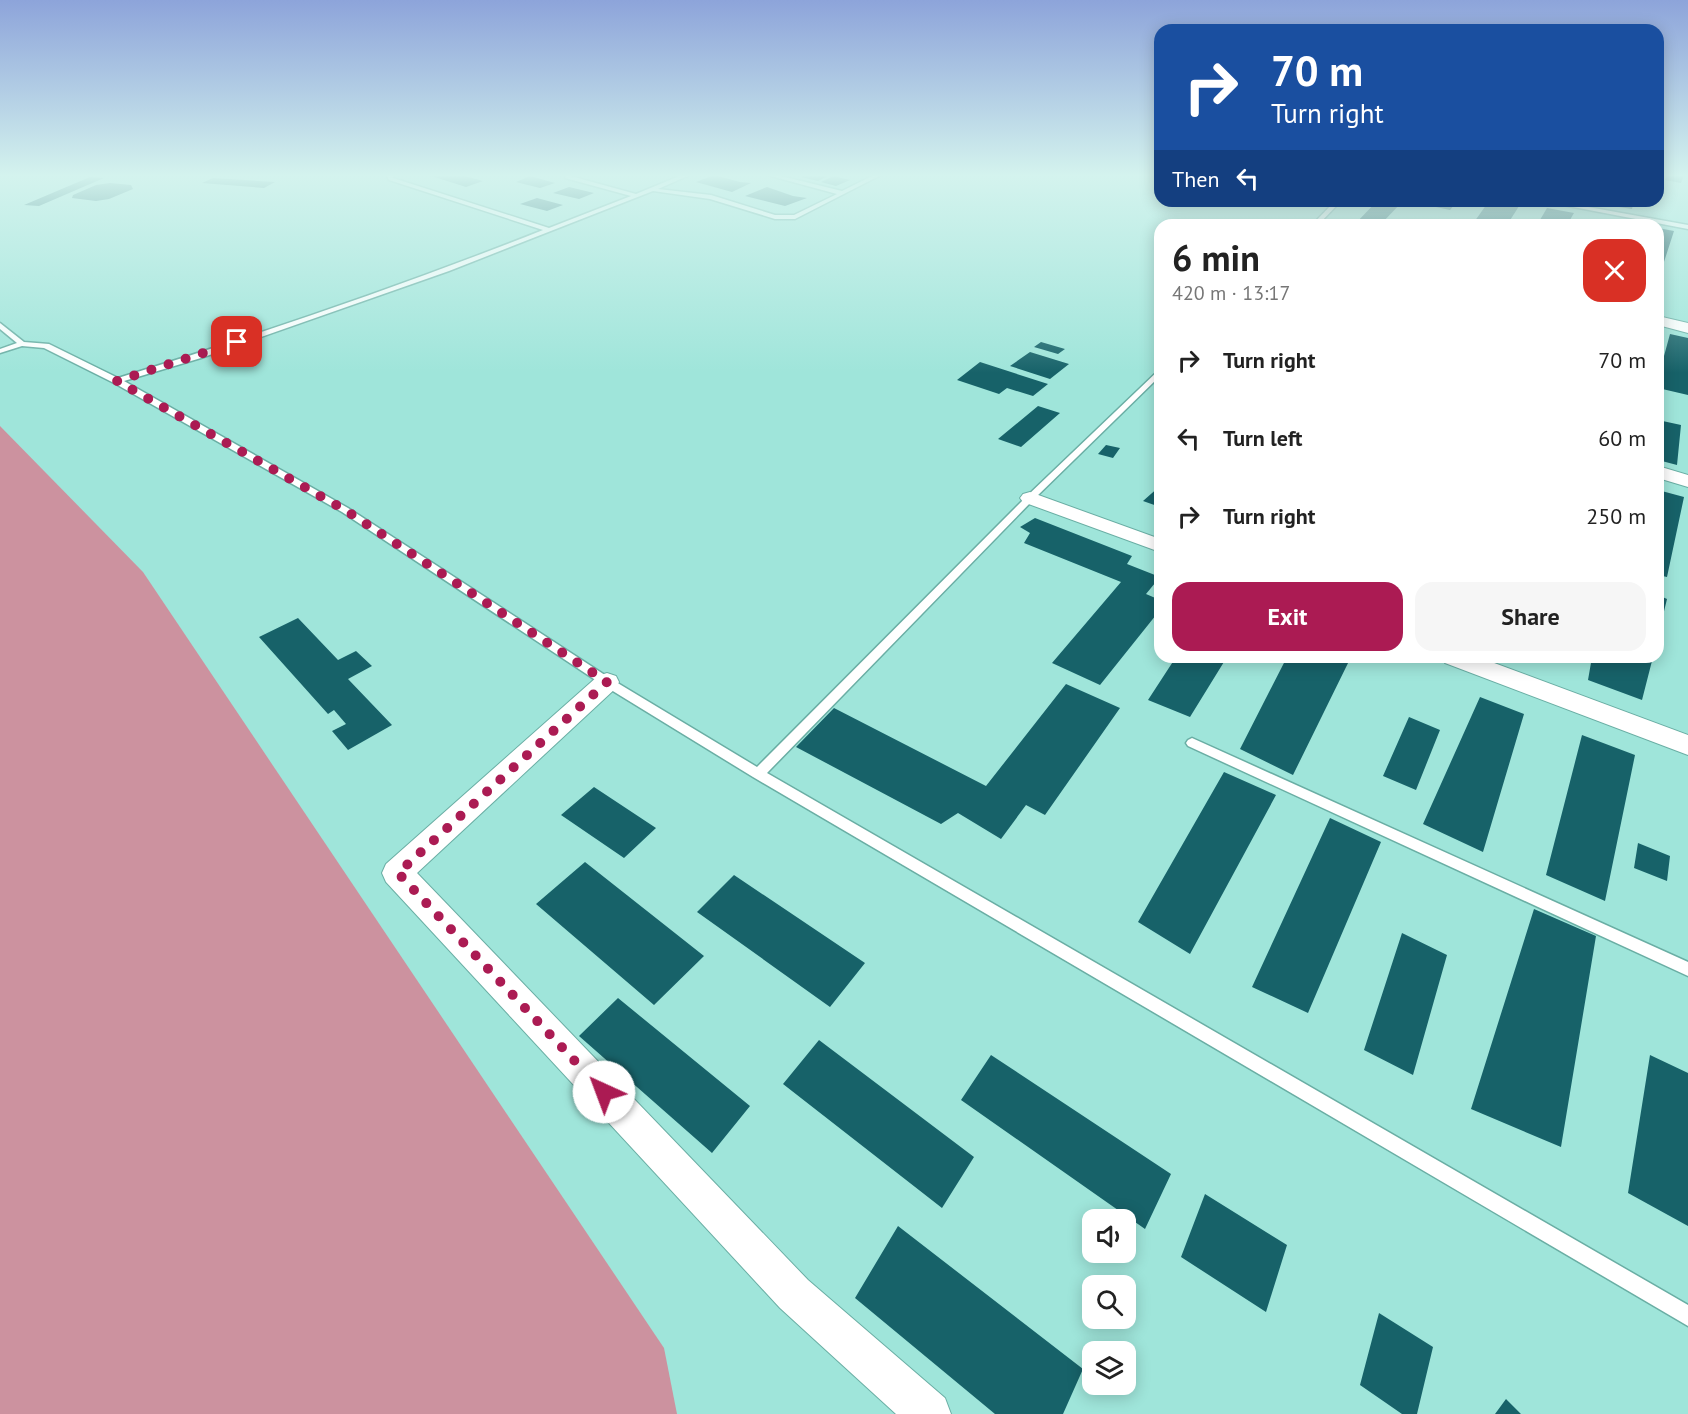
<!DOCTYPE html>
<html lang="en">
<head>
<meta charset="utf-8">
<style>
  body { margin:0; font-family:"PT Sans",sans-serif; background:#f6f6f6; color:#222; height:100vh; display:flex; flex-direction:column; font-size:22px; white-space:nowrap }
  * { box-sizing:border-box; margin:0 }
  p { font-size:20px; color:#767676 }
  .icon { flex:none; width:33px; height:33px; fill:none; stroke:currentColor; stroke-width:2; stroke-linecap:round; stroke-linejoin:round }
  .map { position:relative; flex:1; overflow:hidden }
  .details { position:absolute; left:1154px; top:219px; width:510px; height:444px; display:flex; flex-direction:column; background:#fff; border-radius:18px; box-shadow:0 3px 15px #0003 }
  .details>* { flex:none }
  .top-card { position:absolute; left:1154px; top:24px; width:510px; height:183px; border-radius:18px; box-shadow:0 3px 15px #0003; background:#1a4fa0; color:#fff; overflow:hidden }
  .fabs { position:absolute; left:1082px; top:1209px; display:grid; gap:12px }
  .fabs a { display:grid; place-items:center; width:54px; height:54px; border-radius:12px; background:#fff; box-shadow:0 3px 15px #0003; font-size:30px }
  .pin { position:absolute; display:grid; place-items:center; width:51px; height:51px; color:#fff; margin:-26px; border-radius:12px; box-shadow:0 3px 9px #0006 }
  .me { position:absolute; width:66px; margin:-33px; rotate:317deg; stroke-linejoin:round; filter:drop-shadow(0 0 4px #0008) }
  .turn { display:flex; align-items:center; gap:21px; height:126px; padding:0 18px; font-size:27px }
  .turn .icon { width:78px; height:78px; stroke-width:2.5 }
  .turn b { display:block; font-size:42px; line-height:51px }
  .then { display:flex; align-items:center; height:57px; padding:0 18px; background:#0003; gap:12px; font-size:22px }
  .round { display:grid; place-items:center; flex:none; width:63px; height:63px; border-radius:18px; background:#f6f6f6 }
  .headline { display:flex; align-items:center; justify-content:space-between; height:102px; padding:0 18px }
  h1 { font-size:36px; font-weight:600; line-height:45px }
  .primary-button { display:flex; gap:12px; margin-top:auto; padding:12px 18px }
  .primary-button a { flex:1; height:69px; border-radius:18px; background:#ab1b53; color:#fff; font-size:24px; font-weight:600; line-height:69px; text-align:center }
  .primary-button a+a { background:#f6f6f6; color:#222 }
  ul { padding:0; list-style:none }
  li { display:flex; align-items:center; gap:18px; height:78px; padding:0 18px }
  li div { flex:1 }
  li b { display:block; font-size:22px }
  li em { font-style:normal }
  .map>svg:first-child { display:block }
  .green { fill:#cc929f }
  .building { fill:#176269 }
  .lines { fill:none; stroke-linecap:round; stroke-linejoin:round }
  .service-casing { stroke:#6aaea4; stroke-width:3 }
  .minor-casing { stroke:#6aaea4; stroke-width:2 }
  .service { fill:#fff; fill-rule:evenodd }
  .minor { fill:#fff; fill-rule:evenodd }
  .route { stroke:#ab1b53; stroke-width:10; stroke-dasharray:0 18 }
</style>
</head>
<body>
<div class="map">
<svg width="1688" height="1414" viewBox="0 0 1688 1414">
  <rect width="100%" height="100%" fill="#9fe5da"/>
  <!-- green -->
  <path class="green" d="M 0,426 L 143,572 L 664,1348 L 677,1414 L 0,1414 Z"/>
  <!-- building -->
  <path class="building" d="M 428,175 L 462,175 L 483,181 L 466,187 Z
    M 714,175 L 740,182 L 751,183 L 732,192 L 696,182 Z
    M 805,175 L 830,175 L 818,181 L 801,177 Z
    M 1667,175 L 1684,175 L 1681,183 L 1665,180 Z
    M 530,176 L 555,183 L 540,188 L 516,182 Z
    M 834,176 L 850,180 L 836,186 L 821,182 Z
    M 90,177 L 104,178 L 39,206 L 24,205 Z
    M 213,178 L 275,182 L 264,188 L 202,183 Z
    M 110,183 L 131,185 L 133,189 L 109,199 L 96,201 L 72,198 L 73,195 L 96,185 Z
    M 569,187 L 594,193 L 579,199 L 553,193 Z
    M 767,187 L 793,196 L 807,198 L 785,206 L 745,196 Z
    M 537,198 L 563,205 L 547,211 L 520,204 Z
    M 1377,201 L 1403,201 L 1380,225 L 1356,223 Z
    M 1408,201 L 1442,201 L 1455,204 L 1450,210 Z
    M 1489,201 L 1509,201 L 1521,203 L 1507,225 L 1472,225 Z
    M 1614,201 L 1634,201 L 1632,209 L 1612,206 Z
    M 1547,208 L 1574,213 L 1567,225 L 1537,225 Z
    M 1658,228 L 1674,231 L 1663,265 L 1658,263 Z
    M 1670,334 L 1688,338 L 1688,395 L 1658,388 L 1658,378 Z
    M 1041,342 L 1065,349 L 1058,354 L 1034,347 Z
    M 1030,352 L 1069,364 L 1050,379 L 1010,366 Z
    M 980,362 L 1048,384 L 1033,396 L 1007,388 L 999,394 L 957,380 Z
    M 1038,406 L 1060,413 L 1021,447 L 998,439 Z
    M 1658,420 L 1681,425 L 1677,465 L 1658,460 Z
    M 1106,445 L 1120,448 L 1113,458 L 1098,454 Z
    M 1160,486 L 1160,507 L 1143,501 Z
    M 1658,490 L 1684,497 L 1667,577 L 1658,575 Z
    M 1035,518 L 1132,556 L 1127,564 L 1160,577 L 1146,594 L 1160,600 L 1160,610 L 1100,685 L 1052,663 L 1121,582 L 1024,543 L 1030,533 L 1020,527 Z
    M 1658,595 L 1667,599 L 1658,636 Z
    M 298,618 L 338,660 L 356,651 L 372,666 L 348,679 L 392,725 L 348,750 L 332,731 L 346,724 L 334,710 L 328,714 L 259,637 Z
    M 1176,657 L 1227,657 L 1190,717 L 1148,700 Z
    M 1287,657 L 1351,657 L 1293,775 L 1240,749 Z
    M 1592,657 L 1653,657 L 1642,700 L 1588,680 Z
    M 1066,684 L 1120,708 L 1045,815 L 1026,805 L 1001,839 L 958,813 L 941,824 L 796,747 L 834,708 L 986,786 Z
    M 1480,697 L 1524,714 L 1483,852 L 1423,824 Z
    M 1409,717 L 1440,730 L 1416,790 L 1383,776 Z
    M 1582,735 L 1635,755 L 1605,901 L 1546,875 Z
    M 1224,772 L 1276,795 L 1190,954 L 1138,922 Z
    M 594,787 L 656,828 L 624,858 L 561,815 Z
    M 1330,818 L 1381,842 L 1308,1013 L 1252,987 Z
    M 1638,843 L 1670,856 L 1667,881 L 1634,868 Z
    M 585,862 L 704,956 L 654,1005 L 536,904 Z
    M 734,875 L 865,963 L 830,1007 L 697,912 Z
    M 1534,909 L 1596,936 L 1561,1147 L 1471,1109 Z
    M 1402,933 L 1447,955 L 1413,1075 L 1364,1050 Z
    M 618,998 L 750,1106 L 712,1153 L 579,1036 Z
    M 819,1040 L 974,1157 L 942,1208 L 783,1084 Z
    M 991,1055 L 1171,1174 L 1145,1229 L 961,1100 Z
    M 1650,1055 L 1688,1073 L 1688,1226 L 1628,1193 Z
    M 1205,1194 L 1287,1245 L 1266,1312 L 1181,1257 Z
    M 898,1226 L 1083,1369 L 1063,1414 L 995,1414 L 855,1298 Z
    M 1379,1313 L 1433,1347 L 1417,1414 L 1402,1414 L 1360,1385 Z
    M 1506,1399 L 1521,1414 L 1495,1414 Z"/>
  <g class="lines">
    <!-- service casing -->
    <g class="service-casing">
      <path id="service" d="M 386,175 L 392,175 L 393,178 L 549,228 L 631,196 L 565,178 L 567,175 L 636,194 L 682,175 L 690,175 L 658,189 L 711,195 L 775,215 L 794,215 L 837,194 L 767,175 L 777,175 L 842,191 L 874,175 L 881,175 L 795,219 L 775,219 L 710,199 L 653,191 L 449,271 L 201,358 L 124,381 L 348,508 L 611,679 L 757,767 L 1027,496 L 1160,369 L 1160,376 L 1033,500 L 767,773 L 1688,1305 L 1688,1326 L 753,777 L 603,685 L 342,512 L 114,383 L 44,348 L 22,346 L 0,353 L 0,349 L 17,343 L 0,329 L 0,323 L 24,342 L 49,344 L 118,378 C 261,334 404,285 543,230 L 389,180 Z
        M 1335,201 L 1341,201 L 1318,225 L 1312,225 Z
        M 1542,201 L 1555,201 L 1688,225 L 1688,229 Z
        M 1192,738 L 1688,962 L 1688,976 L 1188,746 L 1186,743 L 1188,740 Z"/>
    </g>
    <!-- minor casing -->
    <g class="minor-casing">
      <path id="minor" d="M 1658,316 L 1688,323 L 1688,333 L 1658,325 Z
        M 1658,466 L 1688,475 L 1688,487 L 1658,478 Z
        M 1030,492 L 1160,539 L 1160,552 L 1023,502 L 1020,498 L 1023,494 Z
        M 1442,657 L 1478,657 L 1688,735 L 1688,755 L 1445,663 Z
        M 607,673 L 616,676 L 619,682 L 616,688 L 417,873 L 808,1280 L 945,1398 L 951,1414 L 896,1414 L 780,1308 L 386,882 L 382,873 L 386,864 L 598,676 Z"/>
    </g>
    <!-- service -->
    <use href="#service" class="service"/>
    <!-- minor -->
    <use href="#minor" class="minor"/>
  </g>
  <!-- sky -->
  <linearGradient id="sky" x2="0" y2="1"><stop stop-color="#8da4da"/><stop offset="0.47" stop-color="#d4f3ee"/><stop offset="1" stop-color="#d4f3ee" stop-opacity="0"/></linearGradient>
  <rect width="1688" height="373" fill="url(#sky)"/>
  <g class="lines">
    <!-- route -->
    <path class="route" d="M 237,342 L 117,381 L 345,510 L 607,682 L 398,873 L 604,1092"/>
  </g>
</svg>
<div class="fabs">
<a><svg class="icon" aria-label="sound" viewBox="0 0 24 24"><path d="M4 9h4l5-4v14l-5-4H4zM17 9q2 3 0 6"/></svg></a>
<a><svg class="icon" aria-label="search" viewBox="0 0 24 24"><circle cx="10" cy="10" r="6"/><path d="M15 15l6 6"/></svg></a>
<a><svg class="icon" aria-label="layers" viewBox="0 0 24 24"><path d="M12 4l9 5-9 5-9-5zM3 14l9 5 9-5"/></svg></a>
</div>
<div class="pin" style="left:237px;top:342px;background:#d93025"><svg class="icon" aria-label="arrive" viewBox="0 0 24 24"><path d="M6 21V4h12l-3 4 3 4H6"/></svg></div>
<svg class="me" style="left:604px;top:1092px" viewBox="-20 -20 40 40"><circle r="19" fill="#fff"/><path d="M0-13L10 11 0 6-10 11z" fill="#ab1b53"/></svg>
<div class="top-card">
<div class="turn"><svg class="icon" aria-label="right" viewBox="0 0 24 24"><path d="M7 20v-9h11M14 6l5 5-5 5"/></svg><div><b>70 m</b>Turn right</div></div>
<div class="then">Then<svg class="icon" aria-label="left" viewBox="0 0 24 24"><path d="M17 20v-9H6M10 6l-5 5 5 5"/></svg></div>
</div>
<section class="details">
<div class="headline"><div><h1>6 min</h1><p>420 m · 13:17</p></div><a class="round" style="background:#d93025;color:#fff"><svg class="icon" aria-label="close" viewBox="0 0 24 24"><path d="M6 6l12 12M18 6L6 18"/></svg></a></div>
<ul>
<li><svg class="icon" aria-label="right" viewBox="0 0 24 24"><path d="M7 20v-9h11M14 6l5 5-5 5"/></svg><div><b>Turn right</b></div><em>70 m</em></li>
<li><svg class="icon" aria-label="left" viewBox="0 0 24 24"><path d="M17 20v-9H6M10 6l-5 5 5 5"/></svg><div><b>Turn left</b></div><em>60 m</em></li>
<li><svg class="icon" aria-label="right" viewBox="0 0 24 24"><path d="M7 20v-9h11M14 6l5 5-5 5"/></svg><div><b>Turn right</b></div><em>250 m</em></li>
</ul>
<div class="primary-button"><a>Exit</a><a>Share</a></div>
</section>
</div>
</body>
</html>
